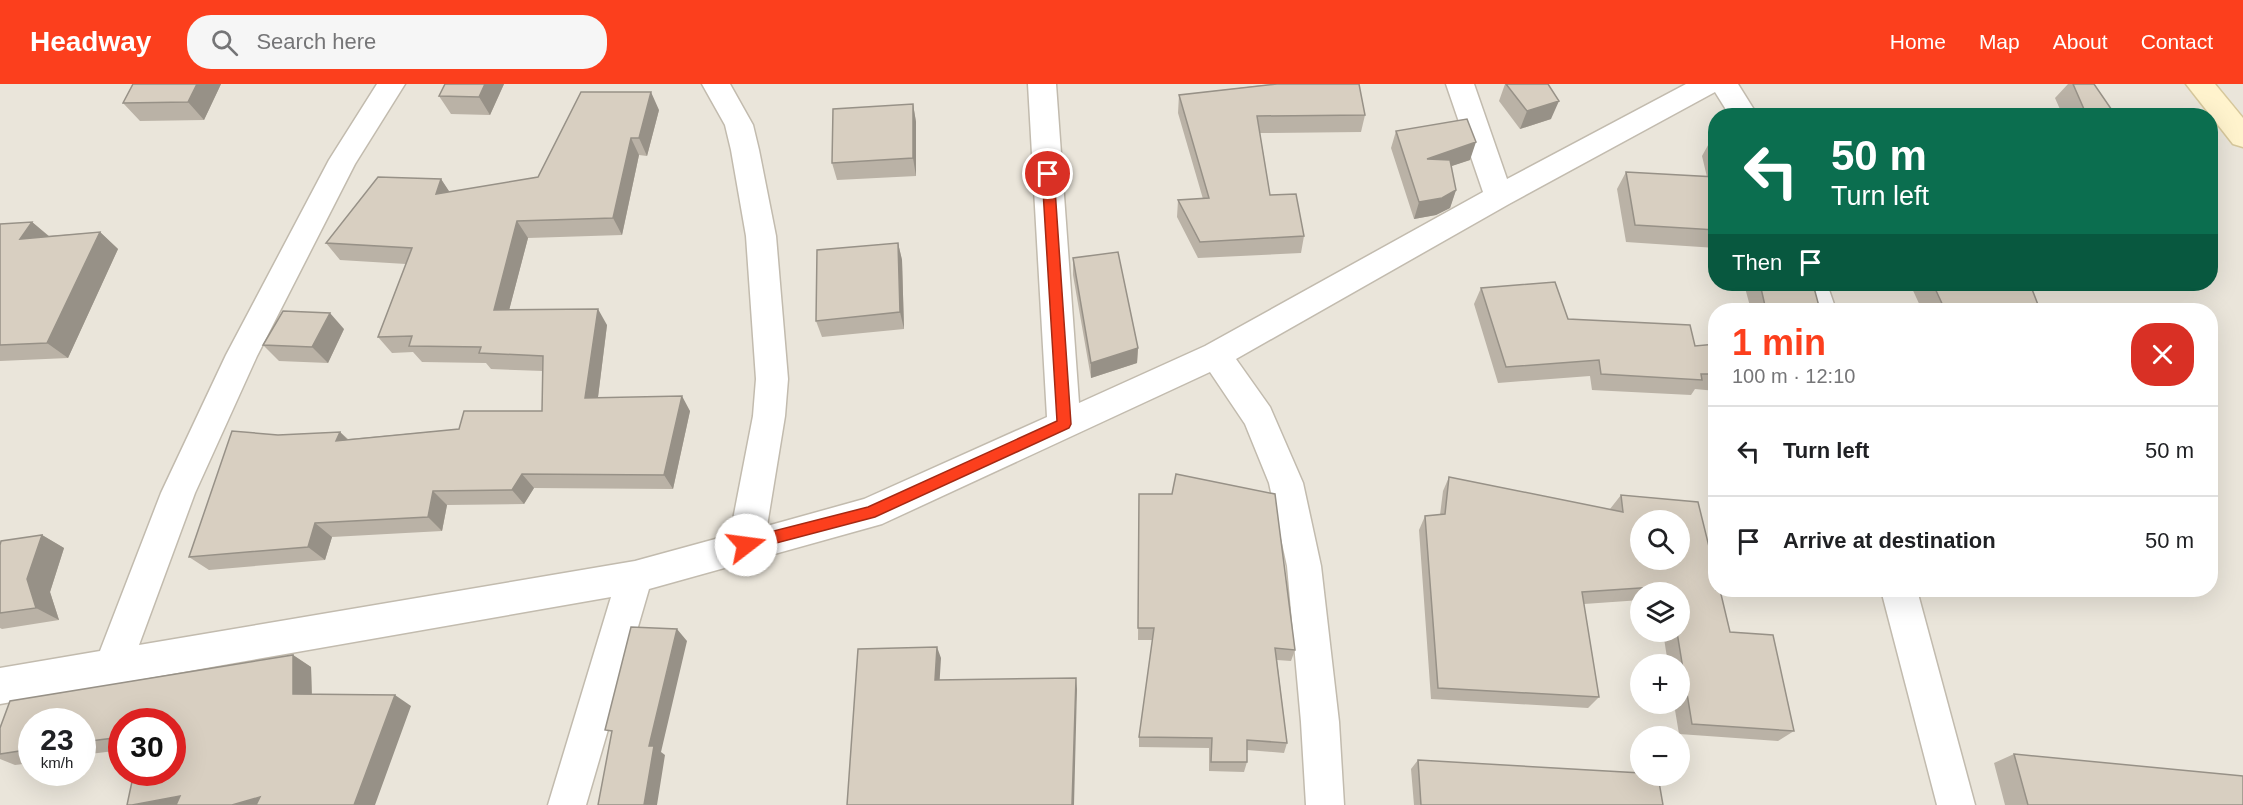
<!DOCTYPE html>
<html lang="en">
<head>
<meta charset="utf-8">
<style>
  body { margin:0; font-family:Helvetica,sans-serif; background:#f6f6f6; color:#202124; height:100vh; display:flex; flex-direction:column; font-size:22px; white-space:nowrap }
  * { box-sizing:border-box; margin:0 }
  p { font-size:20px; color:#757577 }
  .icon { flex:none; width:33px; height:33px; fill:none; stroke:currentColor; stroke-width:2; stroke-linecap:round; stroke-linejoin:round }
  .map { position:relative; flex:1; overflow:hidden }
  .drawer { position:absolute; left:1708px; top:219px; width:510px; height:294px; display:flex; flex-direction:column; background:#fff; border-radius:24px; box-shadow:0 6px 24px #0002 }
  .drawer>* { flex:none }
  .hud { position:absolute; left:1708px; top:24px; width:510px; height:183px; border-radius:24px; box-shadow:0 6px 24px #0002; background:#0b6e4f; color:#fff; overflow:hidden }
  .tools { position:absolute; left:1630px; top:426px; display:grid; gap:12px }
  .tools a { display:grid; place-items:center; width:60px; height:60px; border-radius:50%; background:#fff; box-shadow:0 6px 24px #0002; font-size:30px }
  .speed { position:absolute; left:18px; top:624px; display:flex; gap:12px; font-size:30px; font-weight:700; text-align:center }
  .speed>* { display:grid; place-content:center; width:78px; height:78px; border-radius:50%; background:#fff; box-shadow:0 6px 24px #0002; line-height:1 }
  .speed small { font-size:15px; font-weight:400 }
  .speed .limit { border:9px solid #d22; background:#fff; color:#111 }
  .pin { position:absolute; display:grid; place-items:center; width:51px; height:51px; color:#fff; margin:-26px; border:3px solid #fff; border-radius:50%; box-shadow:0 2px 6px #0007 }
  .me { position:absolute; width:66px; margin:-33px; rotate:75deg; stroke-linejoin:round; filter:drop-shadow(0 0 4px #0008) }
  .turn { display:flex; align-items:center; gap:21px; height:126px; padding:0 24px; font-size:27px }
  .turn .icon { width:78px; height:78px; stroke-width:2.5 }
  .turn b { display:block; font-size:42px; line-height:51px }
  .then { display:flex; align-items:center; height:57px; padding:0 24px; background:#0003; gap:12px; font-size:22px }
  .round { display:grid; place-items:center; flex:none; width:63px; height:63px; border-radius:24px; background:#f6f6f6 }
  .headline { display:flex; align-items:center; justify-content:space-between; height:102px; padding:0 24px }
  h1 { font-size:36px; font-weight:600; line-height:45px; color:#fc3f1d }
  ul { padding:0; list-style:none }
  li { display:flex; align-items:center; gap:18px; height:90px; padding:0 24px; border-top:2px solid #e0e0e0 }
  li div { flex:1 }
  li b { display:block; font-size:22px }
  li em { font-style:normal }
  header { display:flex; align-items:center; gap:36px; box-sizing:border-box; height:84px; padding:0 30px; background:#fc3f1d; color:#fff }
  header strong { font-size:28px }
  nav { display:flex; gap:33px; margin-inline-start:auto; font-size:21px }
  .search { width:420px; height:54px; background:#f6f6f6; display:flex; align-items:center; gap:15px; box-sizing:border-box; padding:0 21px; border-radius:24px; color:#757577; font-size:22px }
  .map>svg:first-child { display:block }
  .residential { fill:#eae5da; fill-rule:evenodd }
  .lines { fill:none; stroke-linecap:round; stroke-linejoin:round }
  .minor-casing { stroke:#c2bbae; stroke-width:3 }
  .secondary-casing { stroke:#d6c79b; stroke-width:3 }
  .minor { fill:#fff; fill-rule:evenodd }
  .secondary { fill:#fff3cd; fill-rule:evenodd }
  .wall { fill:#bab2a6 }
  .shaded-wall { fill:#979187 }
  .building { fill:#d8cfc1; stroke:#979187; stroke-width:1.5; fill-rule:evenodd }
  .route { fill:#fc3f1d; stroke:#a42913; stroke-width:1.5 }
</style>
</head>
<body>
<header>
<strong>Headway</strong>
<div class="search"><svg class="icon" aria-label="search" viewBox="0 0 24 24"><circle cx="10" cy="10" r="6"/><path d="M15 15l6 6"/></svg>Search here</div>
<nav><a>Home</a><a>Map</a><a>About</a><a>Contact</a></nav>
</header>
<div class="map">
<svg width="2243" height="721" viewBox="0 0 2243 721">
  <rect width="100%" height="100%" fill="#f6f3ec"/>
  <!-- residential -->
  <path class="residential" d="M 0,0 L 2243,0 L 2243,721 L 0,721 ZM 1716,32 L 2211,32 L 2211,200 L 1716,200 ZM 1716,226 L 2211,226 L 2211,506 L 1716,506 ZM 1641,436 L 1680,436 L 1680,476 L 1641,476 ZM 1641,508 L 1680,508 L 1680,548 L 1641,548 ZM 1641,580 L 1680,580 L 1680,620 L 1641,620 ZM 32,638 L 82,638 L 82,688 L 32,688 ZM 122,638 L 172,638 L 172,688 L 122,688 ZM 1641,652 L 1680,652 L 1680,692 L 1641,692 Z"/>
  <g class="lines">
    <!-- minor casing -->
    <g class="minor-casing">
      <path id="minor" d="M 377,0 L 405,0 L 355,80 L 257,272 L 195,409 L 139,561 L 635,477 L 730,451 L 753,332 L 756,295 L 746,152 L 731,66 L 725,41 L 702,0 L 730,0 L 753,41 L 759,66 L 776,152 L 788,295 L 785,332 L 767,442 L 864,415 L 1047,333 L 1028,0 L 1056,0 L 1079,319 L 1205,262 L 1483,108 L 1446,0 L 1474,0 L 1507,95 L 1686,0 L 1738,0 L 1758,32 L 1730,32 L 1715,8 L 1509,120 L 1236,275 L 1270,323 L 1303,399 L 1321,482 L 1339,638 L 1344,721 L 1306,721 L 1301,638 L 1287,482 L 1269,399 L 1245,340 L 1210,288 L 882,440 L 649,505 L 586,721 L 548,721 L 611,513 L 0,620 L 0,584 L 100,567 L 161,409 L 226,271 L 329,76 Z
        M 1797,200 L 1827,200 L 1836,226 L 1806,226 Z
        M 1881,506 L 1917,506 L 1975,721 L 1937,721 Z"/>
    </g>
    <!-- secondary casing -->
    <g class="secondary-casing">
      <path id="secondary" d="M 2186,0 L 2215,0 L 2243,34 L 2243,63 L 2233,60 Z"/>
    </g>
    <!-- minor -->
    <use href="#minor" class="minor"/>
    <!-- secondary -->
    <use href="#secondary" class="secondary"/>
  </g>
  <!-- wall -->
  <path class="wall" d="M 221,0 L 204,36 L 140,37 L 123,19 Z
    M 504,0 L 490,31 L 451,30 L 439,12 Z
    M 1272,0 L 1359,0 L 1365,31 L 1361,48 L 1260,49 L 1270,111 L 1304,152 L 1301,169 L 1198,174 L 1177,133 L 1178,116 L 1203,115 L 1178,29 L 1179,11 Z
    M 1505,0 L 1548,0 L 1551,35 L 1520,45 L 1499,17 Z
    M 2068,0 L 2094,0 L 2116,32 L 2063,32 L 2055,14 Z
    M 913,20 L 916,38 L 916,92 L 837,96 L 832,79 Z
    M 659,26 L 647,72 L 639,71 L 622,151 L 528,154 L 509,226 L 607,241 L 598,313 L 690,327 L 673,405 L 534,404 L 524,420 L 447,421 L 442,447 L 332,453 L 325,476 L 209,486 L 189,473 L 278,351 L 340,348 L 348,355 L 459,345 L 542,327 L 543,287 L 491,285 L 486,279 L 422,278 L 413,268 L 392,269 L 378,253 L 406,180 L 340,176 L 326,159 L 441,95 L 449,108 L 538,93 Z
    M 1396,47 L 1470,76 L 1451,82 L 1456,106 L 1450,124 L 1436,131 L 1414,135 L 1391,64 Z
    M 1712,54 L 1716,54 L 1716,164 L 1626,158 L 1617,105 L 1626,88 L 1707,93 L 1702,72 Z
    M 32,138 L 49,152 L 100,148 L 118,165 L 68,274 L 0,277 L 0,140 Z
    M 898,159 L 902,176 L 904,245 L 822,253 L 816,237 Z
    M 1073,174 L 1138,264 L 1137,279 L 1091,294 L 1073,191 Z
    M 1744,200 L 1813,200 L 1820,226 L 1751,226 Z
    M 1910,200 L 2030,200 L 2040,226 L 1922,226 Z
    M 1481,204 L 1568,235 L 1695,262 L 1716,260 L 1716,307 L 1695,305 L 1691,311 L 1592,306 L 1590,292 L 1498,299 L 1474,220 Z
    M 344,245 L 328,279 L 279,277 L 263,261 Z
    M 1449,393 L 1610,426 L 1610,425 L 1621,411 L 1730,548 L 1794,647 L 1778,657 L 1679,650 L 1674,620 L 1680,620 L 1680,580 L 1668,580 L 1663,548 L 1680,548 L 1680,508 L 1641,508 L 1641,516 L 1584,520 L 1599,613 L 1588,624 L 1431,615 L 1419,446 L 1425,432 L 1440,431 L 1443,407 Z
    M 1139,410 L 1295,566 L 1291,577 L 1277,576 L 1287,659 L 1284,669 L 1247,666 L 1247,678 L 1244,688 L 1209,687 L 1209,664 L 1139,663 L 1139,653 L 1153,556 L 1138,556 Z
    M 42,451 L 64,464 L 50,508 L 59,536 L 2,545 L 0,544 L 0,461 Z
    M 293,571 L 311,583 L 312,610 L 411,622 L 172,638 L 122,638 L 122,666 L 82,671 L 82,638 L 32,638 L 32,679 L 15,681 L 0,675 L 0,644 Z
    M 2014,670 L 2243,721 L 2005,721 L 1994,679 Z
    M 1418,676 L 1663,721 L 1414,721 L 1411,685 Z"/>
  <!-- shaded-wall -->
  <path class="shaded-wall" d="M 197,0 L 221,0 L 204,36 L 188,18 Z
    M 485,0 L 504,0 L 490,31 L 479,13 Z
    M 651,8 L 659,26 L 647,72 L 639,54 Z
    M 1559,17 L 1551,35 L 1520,45 L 1527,27 Z
    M 913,20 L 916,38 L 916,92 L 913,74 Z
    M 631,54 L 639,71 L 622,151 L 613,134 Z
    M 1476,58 L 1470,76 L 1422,92 L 1427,75 Z
    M 441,95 L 453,113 L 436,110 Z
    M 1456,106 L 1450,124 L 1436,131 L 1414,135 L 1419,118 Z
    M 517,137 L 528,154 L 505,242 L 494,226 Z
    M 32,138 L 52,155 L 20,155 Z
    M 100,148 L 118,165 L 68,274 L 47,259 Z
    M 898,159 L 902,176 L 904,245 L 900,228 Z
    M 598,225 L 607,241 L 596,329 L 585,314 Z
    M 330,229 L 344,245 L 328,279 L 312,263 Z
    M 1138,264 L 1137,279 L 1091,294 L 1091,279 Z
    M 682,312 L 690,327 L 673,405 L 664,391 Z
    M 340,348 L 355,363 L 336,357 Z
    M 522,390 L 534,404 L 524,420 L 512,406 Z
    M 433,407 L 447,421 L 442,447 L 428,433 Z
    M 315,439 L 332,453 L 325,476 L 308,463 Z
    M 42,451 L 64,464 L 50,508 L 59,536 L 36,524 L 27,495 Z
    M 677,545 L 687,557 L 661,668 L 665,671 L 657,721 L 644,721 L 649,662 Z
    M 937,563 L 941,574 L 939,607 L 935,596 Z
    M 293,571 L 311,583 L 312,621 L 293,610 Z
    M 1076,594 L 1077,605 L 1074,721 L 1072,721 Z
    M 395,611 L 411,622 L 375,721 L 354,721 Z
    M 180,712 L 199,721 L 132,721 Z
    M 260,713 L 278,721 L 232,721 Z"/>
  <!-- building -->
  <path class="building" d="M 133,0 L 197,0 L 188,18 L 123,19 Z
    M 445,0 L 485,0 L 479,13 L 439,12 Z
    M 1277,0 L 1359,0 L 1365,31 L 1257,32 L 1270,111 L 1296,110 L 1304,152 L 1200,158 L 1178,116 L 1209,114 L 1179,11 Z
    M 1506,0 L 1548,0 L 1559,17 L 1527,27 Z
    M 2073,0 L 2094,0 L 2116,32 L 2087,32 Z
    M 581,8 L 651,8 L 639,54 L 631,54 L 613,134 L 517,137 L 494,226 L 598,225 L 585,314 L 682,312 L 664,391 L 522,390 L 512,406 L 433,407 L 428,433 L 315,439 L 308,463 L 189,473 L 232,347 L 278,351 L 340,348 L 336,357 L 459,345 L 464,327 L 542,327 L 543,272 L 479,269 L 481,263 L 409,262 L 412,252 L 378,253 L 412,164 L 326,159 L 378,93 L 441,95 L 436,110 L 538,93 Z
    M 913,20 L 913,74 L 832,79 L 833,25 Z
    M 1467,35 L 1476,58 L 1427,75 L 1450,76 L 1456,106 L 1442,114 L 1419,118 L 1396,47 Z
    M 1712,54 L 1716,54 L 1716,71 Z
    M 1626,88 L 1716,93 L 1716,146 L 1635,141 Z
    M 32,138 L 20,155 L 100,148 L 47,259 L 0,261 L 0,140 Z
    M 898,159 L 900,228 L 816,237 L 817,166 Z
    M 1118,168 L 1138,264 L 1091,279 L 1073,174 Z
    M 1555,198 L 1568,235 L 1690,241 L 1695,262 L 1716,260 L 1716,290 L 1701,290 L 1702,296 L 1601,290 L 1599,276 L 1506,283 L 1481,204 Z
    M 1760,200 L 1813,200 L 1820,226 L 1766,226 Z
    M 1933,200 L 2030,200 L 2040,226 L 1945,226 Z
    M 283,227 L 330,229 L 312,263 L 263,261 Z
    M 1176,390 L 1275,410 L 1295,566 L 1275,564 L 1287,659 L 1247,656 L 1247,678 L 1211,678 L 1212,654 L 1139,653 L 1154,544 L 1138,544 L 1139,410 L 1172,410 Z
    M 1449,393 L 1623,428 L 1621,411 L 1698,418 L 1716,491 L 1716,506 L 1720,506 L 1730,548 L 1773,551 L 1794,647 L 1692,640 L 1677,548 L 1680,548 L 1680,508 L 1670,508 L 1669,502 L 1582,508 L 1599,613 L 1438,604 L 1425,432 L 1445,430 ZM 1641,436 L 1680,436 L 1680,476 L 1641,476 Z
    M 42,451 L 27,495 L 36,524 L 0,529 L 0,461 L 1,457 Z
    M 631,543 L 677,545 L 649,662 L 654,662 L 644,721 L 598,721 L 612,647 L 605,646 Z
    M 937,563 L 935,596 L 1076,594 L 1072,721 L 847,721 L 858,565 Z
    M 293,571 L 293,610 L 395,611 L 354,721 L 256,721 L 260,713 L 232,721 L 176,721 L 180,712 L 132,721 L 127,721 L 134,688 L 172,688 L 172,638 L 122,638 L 122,653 L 82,658 L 82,638 L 32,638 L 32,665 L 0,670 L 0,644 L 10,617 Z
    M 2014,670 L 2243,692 L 2243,721 L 2028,721 Z
    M 1418,676 L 1641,689 L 1641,692 L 1658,692 L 1663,721 L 1421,721 Z"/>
  <!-- route -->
  <path class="route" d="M 1048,85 L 1054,90 L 1071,340 L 1069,344 L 875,433 L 746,467 L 741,465 L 738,461 L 741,456 L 746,454 L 868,423 L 1057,337 L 1042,90 Z"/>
</svg>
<div class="tools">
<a><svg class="icon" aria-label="search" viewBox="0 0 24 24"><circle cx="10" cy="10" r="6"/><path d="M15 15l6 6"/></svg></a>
<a><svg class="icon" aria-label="layers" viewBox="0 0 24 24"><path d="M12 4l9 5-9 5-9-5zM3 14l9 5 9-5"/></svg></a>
<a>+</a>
<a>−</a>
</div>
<div class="speed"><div>23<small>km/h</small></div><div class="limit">30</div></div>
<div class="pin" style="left:1048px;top:90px;background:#d93025"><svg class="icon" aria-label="arrive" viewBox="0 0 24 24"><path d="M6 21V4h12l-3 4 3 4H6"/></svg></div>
<svg class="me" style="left:746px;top:461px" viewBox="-20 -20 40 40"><circle r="19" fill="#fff"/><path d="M0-13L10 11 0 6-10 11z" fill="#fc3f1d"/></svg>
<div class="hud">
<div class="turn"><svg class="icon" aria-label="left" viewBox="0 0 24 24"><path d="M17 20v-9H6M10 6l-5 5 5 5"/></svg><div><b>50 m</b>Turn left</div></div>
<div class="then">Then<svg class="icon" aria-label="arrive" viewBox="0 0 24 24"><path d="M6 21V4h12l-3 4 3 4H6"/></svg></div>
</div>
<section class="drawer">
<div class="headline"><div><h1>1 min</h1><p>100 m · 12:10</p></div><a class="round" style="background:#d93025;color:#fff"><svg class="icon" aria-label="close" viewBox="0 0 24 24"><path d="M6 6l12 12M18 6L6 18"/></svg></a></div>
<ul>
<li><svg class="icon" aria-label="left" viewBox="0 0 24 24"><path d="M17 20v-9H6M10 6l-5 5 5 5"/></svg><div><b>Turn left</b></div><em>50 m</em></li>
<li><svg class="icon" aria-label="arrive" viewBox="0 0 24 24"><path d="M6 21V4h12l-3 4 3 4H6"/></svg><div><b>Arrive at destination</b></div><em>50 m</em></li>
</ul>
</section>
</div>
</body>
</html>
